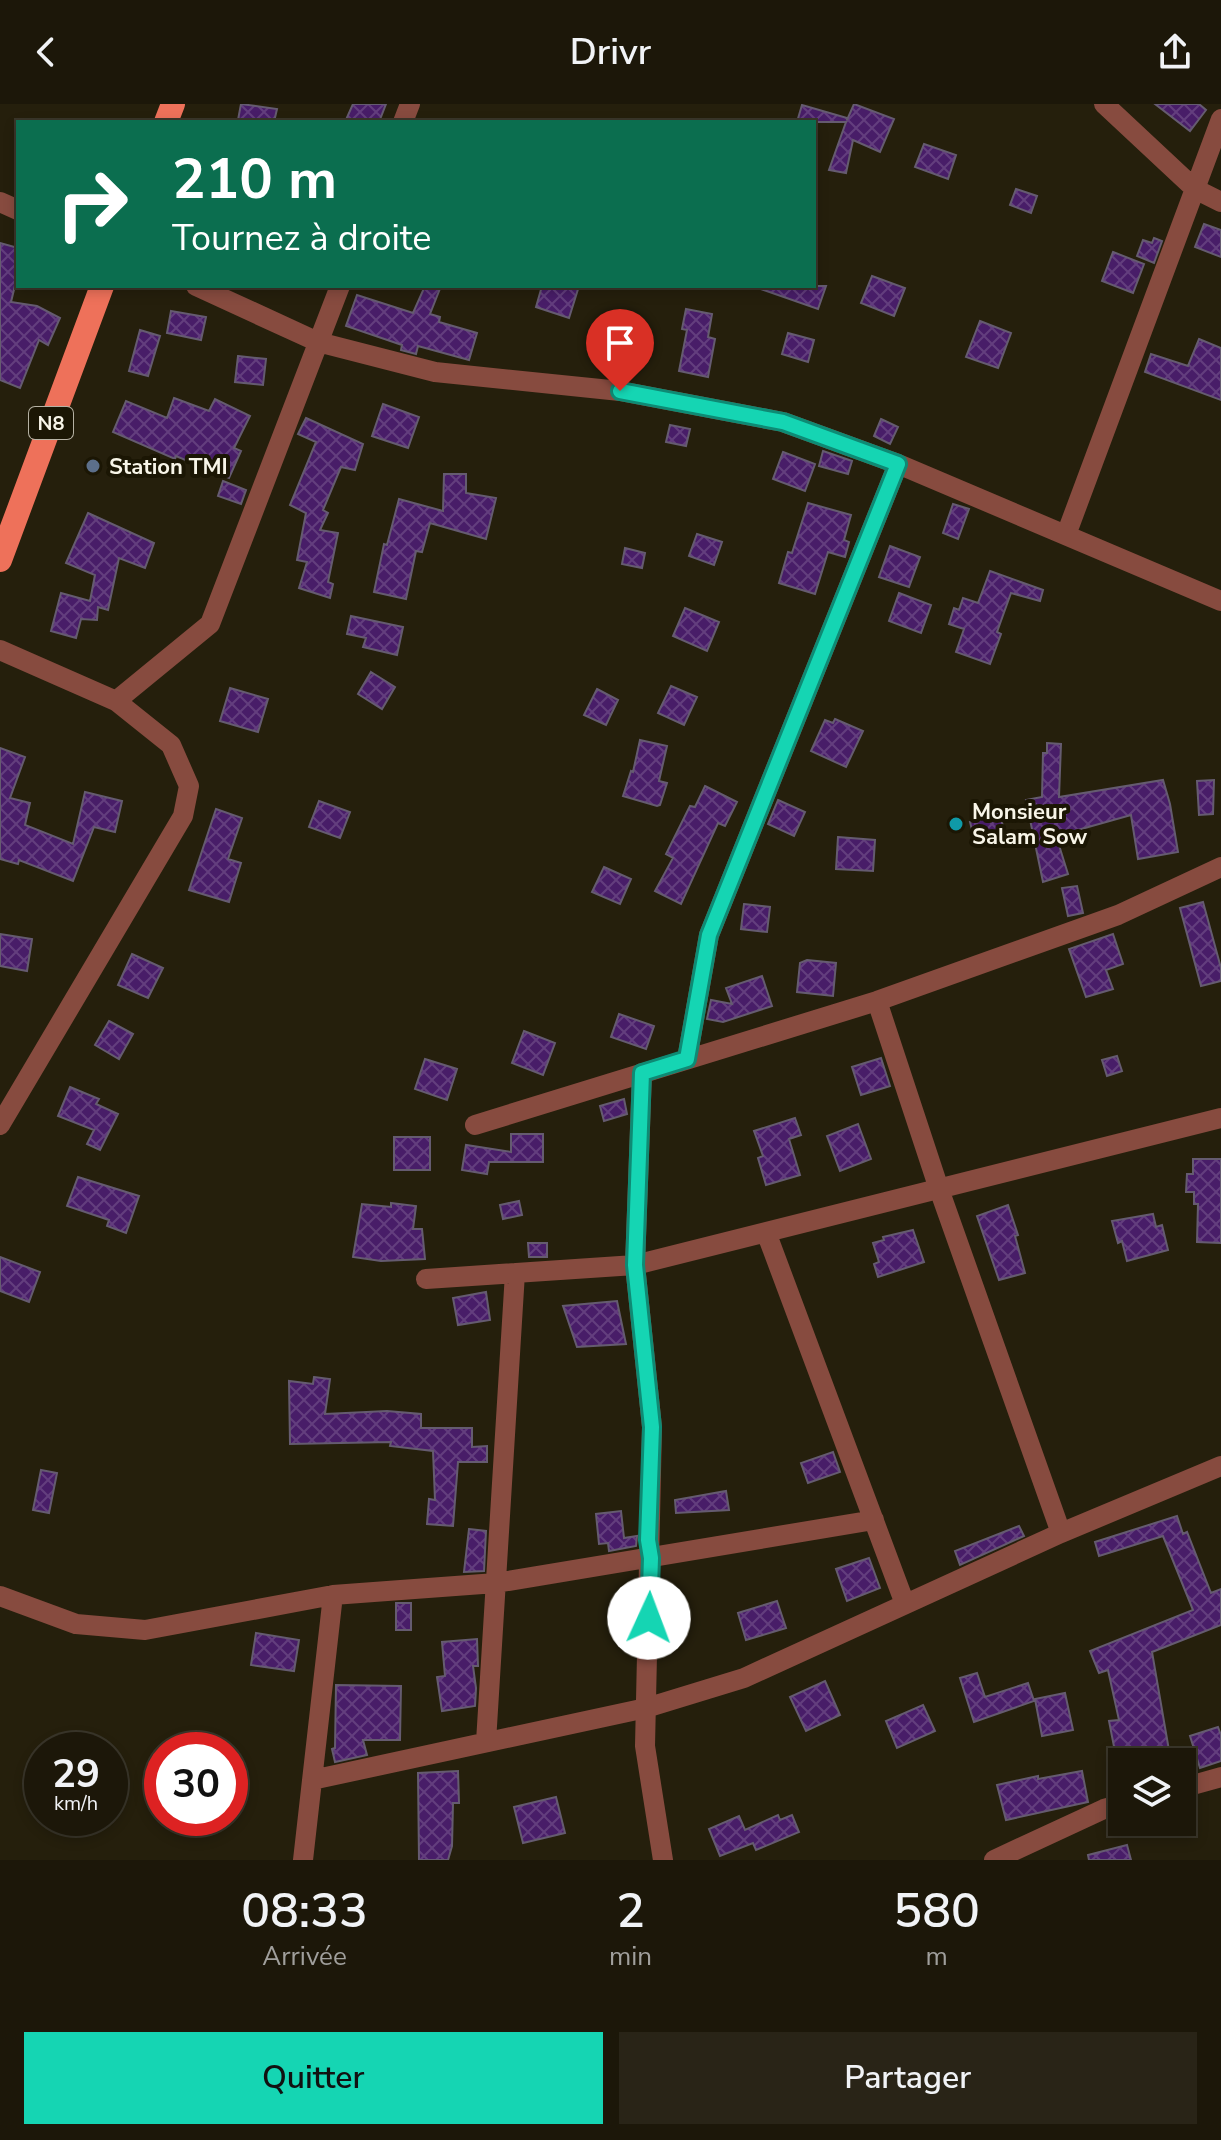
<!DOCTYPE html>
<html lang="fr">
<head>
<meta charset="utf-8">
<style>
  body { margin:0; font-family:"Nunito Sans",sans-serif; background:#292417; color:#f1f3f6; height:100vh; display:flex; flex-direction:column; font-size:30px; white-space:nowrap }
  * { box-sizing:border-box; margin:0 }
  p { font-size:26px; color:#a09f9c }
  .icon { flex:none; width:44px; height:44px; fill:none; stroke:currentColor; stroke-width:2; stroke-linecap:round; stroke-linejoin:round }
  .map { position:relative; height:1756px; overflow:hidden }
  .panel { display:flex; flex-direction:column; background:#1c1709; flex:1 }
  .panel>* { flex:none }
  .banner { position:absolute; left:16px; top:16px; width:800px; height:168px; border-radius:0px; box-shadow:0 4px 12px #0003,0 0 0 2px #3a362a; background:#0b6e4f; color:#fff; overflow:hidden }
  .tools { position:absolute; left:1108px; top:1644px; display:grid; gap:16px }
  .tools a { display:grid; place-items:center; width:88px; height:88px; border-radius:0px; background:#1c1709; box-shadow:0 4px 12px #0003,0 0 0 2px #3a362a; font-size:40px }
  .speed { position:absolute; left:24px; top:1628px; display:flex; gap:16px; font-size:40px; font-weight:700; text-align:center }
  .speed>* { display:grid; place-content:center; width:104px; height:104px; border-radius:50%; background:#1c1709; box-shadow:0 4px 12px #0003,0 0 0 2px #3a362a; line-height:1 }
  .speed small { font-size:20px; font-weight:400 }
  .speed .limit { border:12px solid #d22; background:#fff; color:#111 }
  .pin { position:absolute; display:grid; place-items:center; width:68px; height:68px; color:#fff; margin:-82px -34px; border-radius:50% 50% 50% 0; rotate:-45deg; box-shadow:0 0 8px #0007 }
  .pin .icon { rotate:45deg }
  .me { position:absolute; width:88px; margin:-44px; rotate:2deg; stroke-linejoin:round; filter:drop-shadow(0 0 6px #0008) }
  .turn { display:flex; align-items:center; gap:28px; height:168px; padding:0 24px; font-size:36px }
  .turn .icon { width:104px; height:104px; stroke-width:2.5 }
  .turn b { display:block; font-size:56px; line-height:68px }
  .eta { display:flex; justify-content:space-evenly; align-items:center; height:136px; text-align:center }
  .eta b { font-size:48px; font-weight:600; line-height:56px }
  .action { display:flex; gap:16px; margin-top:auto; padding:16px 24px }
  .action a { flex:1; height:92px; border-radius:0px; background:#15d5b3; color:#111; font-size:32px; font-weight:600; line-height:92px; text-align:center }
  .action a+a { background:#292417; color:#f1f3f6 }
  header { display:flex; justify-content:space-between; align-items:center; height:104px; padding:0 24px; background:#1c1709; font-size:36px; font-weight:600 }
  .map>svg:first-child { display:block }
  .building { fill:url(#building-cross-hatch); stroke:#655b70; stroke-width:2 }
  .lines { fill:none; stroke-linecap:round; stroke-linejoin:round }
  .minor { stroke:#874b3f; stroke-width:20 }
  .major { stroke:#ee715a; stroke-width:24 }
  .route-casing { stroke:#0e8a74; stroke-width:20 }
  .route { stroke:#15d5b3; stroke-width:14 }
  .service-dot { fill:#5c6f8a; stroke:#1b1604; stroke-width:3 }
  .culture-dot { fill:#0f9aa8; stroke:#1b1604; stroke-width:3 }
  .labels { text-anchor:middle; stroke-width:8; stroke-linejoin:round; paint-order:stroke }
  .shield { fill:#1b1604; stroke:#b6b2a4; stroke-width:2 }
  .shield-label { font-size:20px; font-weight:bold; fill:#f8f5e8 }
  .poi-label { font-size:22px; font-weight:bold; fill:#f8f5e8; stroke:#1b1604; text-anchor:start }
</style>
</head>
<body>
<header><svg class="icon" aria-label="back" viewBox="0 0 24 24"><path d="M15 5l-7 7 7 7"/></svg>Drivr<svg class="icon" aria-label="share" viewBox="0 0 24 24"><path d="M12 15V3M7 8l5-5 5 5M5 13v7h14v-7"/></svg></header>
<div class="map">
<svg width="1221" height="1756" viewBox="0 0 1221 1756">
  <defs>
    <pattern id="building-cross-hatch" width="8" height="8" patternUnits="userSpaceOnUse" patternTransform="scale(2)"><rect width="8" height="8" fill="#481d68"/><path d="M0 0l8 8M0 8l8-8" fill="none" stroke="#633e7e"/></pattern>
  </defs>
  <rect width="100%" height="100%" fill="#251f0c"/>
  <!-- building -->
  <path class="building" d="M 241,0 L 277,5 L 274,18 L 238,16 Z
    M 353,0 L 386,0 L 379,18 L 345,18 Z
    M 854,0 L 894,15 L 880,48 L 853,36 L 846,69 L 829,66 L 846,18 L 797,18 L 802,1 L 847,14 L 847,16 Z
    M 1155,0 L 1199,0 L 1206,6 L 1190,27 Z
    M 924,40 L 956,51 L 948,75 L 915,63 Z
    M 1016,85 L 1037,92 L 1031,109 L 1010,101 Z
    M 1204,120 L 1221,126 L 1221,153 L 1195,143 Z
    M 1154,134 L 1162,137 L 1154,159 L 1137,152 L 1143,136 L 1152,139 Z
    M 0,139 L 18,144 L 18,169 L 11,198 L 37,202 L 60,214 L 48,241 L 39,236 L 20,284 L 0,276 Z
    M 1113,148 L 1144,160 L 1133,189 L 1102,177 Z
    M 872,172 L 905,184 L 894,212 L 861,199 Z
    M 425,182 L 441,182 L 430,210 L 440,213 L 439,218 L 477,229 L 469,256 L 418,242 L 416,250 L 401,246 L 402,241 L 346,222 L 357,191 L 413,209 Z
    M 542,182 L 579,182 L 569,214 L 536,203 Z
    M 758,182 L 826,182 L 818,205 L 758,184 Z
    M 686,205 L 712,210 L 708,233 L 715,235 L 708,273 L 679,267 L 687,226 L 682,225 Z
    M 171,207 L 206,213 L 201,236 L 167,229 Z
    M 980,217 L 1011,229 L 998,264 L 966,253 Z
    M 140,226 L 160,232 L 148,272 L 129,267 Z
    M 788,229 L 814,236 L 808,258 L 782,250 Z
    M 1199,235 L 1221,244 L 1221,296 L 1145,268 L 1151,250 L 1188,262 Z
    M 238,252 L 266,255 L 263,281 L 235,278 Z
    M 174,294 L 209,307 L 215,295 L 250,312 L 234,344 L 241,347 L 229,374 L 176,352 L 175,355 L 113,328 L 126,297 L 167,314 Z
    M 383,300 L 419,313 L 408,344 L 372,332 Z
    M 306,314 L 363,340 L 355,366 L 341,363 L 323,406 L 328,409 L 320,426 L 338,429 L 328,478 L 333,480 L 330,494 L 299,484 L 307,458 L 297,456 L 306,409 L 290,401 L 316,338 L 298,330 Z
    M 881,315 L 898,323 L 890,340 L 874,332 Z
    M 670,321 L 690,325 L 686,342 L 666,338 Z
    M 823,347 L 852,357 L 848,370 L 819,362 Z
    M 783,348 L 815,360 L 805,387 L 773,375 Z
    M 444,370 L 466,370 L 466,389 L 496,394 L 486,435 L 430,419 L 422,448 L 416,447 L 406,495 L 374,488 L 384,440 L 387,441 L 399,395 L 443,407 Z
    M 223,377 L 246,386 L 241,400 L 218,392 Z
    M 808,399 L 851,411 L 844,436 L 849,438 L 845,453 L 828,448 L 815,490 L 779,479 L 788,448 L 792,449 Z
    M 953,400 L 969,405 L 958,435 L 943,429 Z
    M 88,409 L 154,439 L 145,464 L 119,454 L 108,506 L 98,503 L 97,516 L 81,515 L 76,534 L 51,527 L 61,489 L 90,497 L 95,471 L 66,459 Z
    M 697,430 L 722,438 L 714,461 L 689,452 Z
    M 890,442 L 920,453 L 909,483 L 879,473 Z
    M 625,444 L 645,449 L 642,464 L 622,460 Z
    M 990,467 L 1043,486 L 1040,497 L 1011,489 L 997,528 L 1001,530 L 990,560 L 956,548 L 964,525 L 949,520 L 954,504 L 959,506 L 963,494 L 978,499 Z
    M 899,489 L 931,501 L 921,529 L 889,517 Z
    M 685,504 L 719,518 L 707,547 L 673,532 Z
    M 351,512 L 403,523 L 397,551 L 363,543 L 366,534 L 347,530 Z
    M 371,568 L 395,583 L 382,605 L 358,590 Z
    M 671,582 L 697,593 L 684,621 L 658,609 Z
    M 230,584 L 268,595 L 258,628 L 220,617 Z
    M 597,585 L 618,596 L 606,621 L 584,611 Z
    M 835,615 L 863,627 L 846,663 L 811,647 L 825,616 L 833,619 Z
    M 640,636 L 667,642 L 659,677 L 667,679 L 660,701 L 657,702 L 623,692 L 631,667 L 633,668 Z
    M 1047,639 L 1061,640 L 1059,693 L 1163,676 L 1170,700 L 1178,748 L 1138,755 L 1131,711 L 1067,729 L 1068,735 L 1058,738 L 1068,770 L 1043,778 L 1026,696 L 1042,693 L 1043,649 L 1047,649 Z
    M 0,644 L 25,653 L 10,694 L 30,699 L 25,721 L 73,740 L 85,688 L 122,697 L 115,728 L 94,723 L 73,777 L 19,756 L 18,760 L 0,755 Z
    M 1214,676 L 1213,710 L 1199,711 L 1197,677 Z
    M 705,682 L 737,698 L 725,722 L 718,719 L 681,800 L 655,787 L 673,754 L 666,750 L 690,702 L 695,703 Z
    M 778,696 L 805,708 L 794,732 L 768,720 Z
    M 319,697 L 350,708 L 340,734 L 309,723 Z
    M 216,705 L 242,714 L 228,755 L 241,759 L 229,798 L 189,786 Z
    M 999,709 L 1004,725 L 974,734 L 970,718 Z
    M 838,733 L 875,736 L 873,767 L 836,765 Z
    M 604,763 L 631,775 L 620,800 L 592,788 Z
    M 1077,782 L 1083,809 L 1068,812 L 1062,784 Z
    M 1203,798 L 1221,864 L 1221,877 L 1201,882 L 1180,804 Z
    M 744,800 L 770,803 L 767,828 L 741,825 Z
    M 0,830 L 32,835 L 27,867 L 0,862 Z
    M 1113,830 L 1123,860 L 1106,866 L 1113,885 L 1086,893 L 1069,845 Z
    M 132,850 L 163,864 L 148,894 L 118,881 Z
    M 807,856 L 836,859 L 833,892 L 797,888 L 800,859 Z
    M 762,872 L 772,902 L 723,918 L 707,915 L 711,896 L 732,900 L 726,884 Z
    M 619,910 L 654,922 L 646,945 L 611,933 Z
    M 109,917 L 133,930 L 119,955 L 95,941 Z
    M 524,927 L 555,939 L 543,971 L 512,959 Z
    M 1117,952 L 1122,967 L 1107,972 L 1102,956 Z
    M 881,954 L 890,982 L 861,991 L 852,963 Z
    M 425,955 L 457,965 L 447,996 L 415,985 Z
    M 70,983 L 99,995 L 96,1000 L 118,1010 L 100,1046 L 87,1040 L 94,1026 L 58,1012 Z
    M 624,995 L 627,1010 L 604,1017 L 600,1002 Z
    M 795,1014 L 801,1031 L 789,1035 L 800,1071 L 766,1081 L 758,1054 L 763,1052 L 754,1027 Z
    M 858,1020 L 871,1055 L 840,1067 L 827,1032 Z
    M 511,1030 L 543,1030 L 543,1058 L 489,1058 L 487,1070 L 462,1066 L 466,1041 L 511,1048 Z
    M 394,1033 L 430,1033 L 430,1066 L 394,1066 Z
    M 1193,1055 L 1221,1055 L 1221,1139 L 1197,1138 L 1198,1100 L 1194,1100 L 1194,1088 L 1186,1088 L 1187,1070 L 1193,1070 Z
    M 78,1073 L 139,1092 L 126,1129 L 107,1122 L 109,1116 L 67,1102 Z
    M 519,1097 L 522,1111 L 503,1115 L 500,1101 Z
    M 391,1099 L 416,1102 L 413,1125 L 422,1125 L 425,1155 L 381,1157 L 353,1153 L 362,1100 L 391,1103 Z
    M 1008,1101 L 1018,1131 L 1015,1132 L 1025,1169 L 999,1176 L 977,1112 Z
    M 1153,1110 L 1156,1123 L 1162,1121 L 1168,1146 L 1127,1157 L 1122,1137 L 1118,1139 L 1112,1117 Z
    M 913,1126 L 924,1158 L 878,1173 L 874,1160 L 879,1158 L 873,1139 L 884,1136 L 883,1133 Z
    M 528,1139 L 547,1139 L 547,1153 L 529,1153 Z
    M 0,1153 L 40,1168 L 29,1198 L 0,1187 Z
    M 486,1188 L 490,1216 L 458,1221 L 453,1194 Z
    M 617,1197 L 626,1240 L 577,1243 L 563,1202 Z
    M 314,1273 L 330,1275 L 325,1310 L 387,1307 L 421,1310 L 421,1324 L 472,1324 L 472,1343 L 487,1342 L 487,1358 L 458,1358 L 453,1422 L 427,1420 L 429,1395 L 435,1396 L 433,1347 L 390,1342 L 391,1338 L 290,1340 L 289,1277 L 313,1280 Z
    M 833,1348 L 840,1368 L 808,1379 L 801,1359 Z
    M 41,1366 L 57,1369 L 49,1409 L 33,1406 Z
    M 726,1387 L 729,1406 L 676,1409 L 675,1396 Z
    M 621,1407 L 624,1434 L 637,1432 L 636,1442 L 609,1447 L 608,1439 L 599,1440 L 596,1410 Z
    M 1177,1412 L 1183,1430 L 1187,1428 L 1211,1489 L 1221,1485 L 1221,1521 L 1152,1548 L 1171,1658 L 1117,1658 L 1109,1617 L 1119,1616 L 1108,1566 L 1099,1569 L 1090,1547 L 1193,1506 L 1163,1432 L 1099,1452 L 1095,1438 Z
    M 1019,1422 L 1024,1432 L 960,1461 L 955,1447 Z
    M 469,1425 L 486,1427 L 484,1467 L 464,1468 Z
    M 869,1454 L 880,1484 L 847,1497 L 836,1465 Z
    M 777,1497 L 786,1524 L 746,1536 L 738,1509 Z
    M 396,1499 L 411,1499 L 411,1526 L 396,1526 Z
    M 256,1529 L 299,1536 L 294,1567 L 251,1561 Z
    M 477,1535 L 478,1562 L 473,1562 L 476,1584 L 475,1602 L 442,1607 L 437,1573 L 445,1572 L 442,1538 Z
    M 977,1569 L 985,1593 L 1028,1579 L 1034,1597 L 974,1618 L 960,1574 Z
    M 825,1577 L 840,1611 L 806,1627 L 790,1593 Z
    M 336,1581 L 401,1582 L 400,1636 L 363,1636 L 367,1651 L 335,1658 L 332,1645 L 335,1644 Z
    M 1065,1589 L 1073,1626 L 1042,1632 L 1035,1595 Z
    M 923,1601 L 935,1627 L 897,1644 L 886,1617 Z
    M 1218,1623 L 1221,1631 L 1221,1657 L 1200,1664 L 1190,1632 Z
    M 458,1667 L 459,1699 L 453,1699 L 452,1742 L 448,1756 L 419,1756 L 418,1669 Z
    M 1082,1667 L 1088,1698 L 1006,1716 L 997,1681 L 1038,1672 L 1038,1675 Z
    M 556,1693 L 565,1729 L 523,1739 L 514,1703 Z
    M 778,1711 L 780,1716 L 792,1711 L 799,1728 L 756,1746 L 753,1739 L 720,1752 L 709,1725 L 739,1712 L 745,1726 Z
    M 1127,1741 L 1131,1756 L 1089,1756 L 1088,1751 Z"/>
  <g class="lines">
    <!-- minor -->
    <path class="minor" d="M 1104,0 L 1195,85 L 1221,98
      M 403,18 L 410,0
      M 0,98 L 18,106
      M 196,182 L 318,238 L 435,268 L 620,287 L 783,318 L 898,360 L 1221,497
      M 1066,431 L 1221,15
      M 0,546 L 116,597 L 171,641 L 189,682 L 183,712 L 0,1021
      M 116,597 L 210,520 L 340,182
      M 877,897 L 939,1085 L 1061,1429
      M 687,955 L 709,831 L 898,360
      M 642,969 L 635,1161 L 652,1323 L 645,1642 L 663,1756
      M 475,1021 L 877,897 L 1118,811 L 1221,763
      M 766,1128 L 905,1500
      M 426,1175 L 635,1161 L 1221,1014
      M 0,1492 L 76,1520 L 145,1526 L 333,1491 L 496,1479 L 874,1416
      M 486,1638 L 515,1169
      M 312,1676 L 646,1604 L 744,1574 L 1061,1429 L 1221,1362
      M 1182,1684 L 1221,1673
      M 303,1756 L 333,1491
      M 994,1756 L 1104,1705 L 1122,1700"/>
    <!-- major -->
    <path class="major" d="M 166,18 L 173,0
      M 0,456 L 102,182"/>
  </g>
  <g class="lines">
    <!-- route casing -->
    <g class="route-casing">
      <path id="route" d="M 620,287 L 783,318 L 898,360 L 709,831 L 687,955 L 642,969 L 635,1161 L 652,1323 L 648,1436 L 651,1454 L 649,1514"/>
    </g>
    <!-- route -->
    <use href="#route" class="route"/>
  </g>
  <!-- markers -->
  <circle class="service-dot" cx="93" cy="362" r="8"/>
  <circle class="culture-dot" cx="956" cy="720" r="8"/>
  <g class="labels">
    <!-- shield labels -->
    <rect class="shield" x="29" y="303" width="44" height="32" rx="6"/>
    <g class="shield-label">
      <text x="51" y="326">N8</text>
    </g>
    <!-- poi labels -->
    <g class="poi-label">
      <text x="109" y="370">Station TMI</text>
      <text x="972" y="715">Monsieur<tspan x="972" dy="25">Salam Sow</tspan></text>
    </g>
  </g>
</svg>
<div class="tools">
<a><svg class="icon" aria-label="layers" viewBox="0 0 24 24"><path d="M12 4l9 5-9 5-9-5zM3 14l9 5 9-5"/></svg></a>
</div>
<div class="speed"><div>29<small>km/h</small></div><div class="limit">30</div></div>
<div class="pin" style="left:620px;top:287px;background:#d93025"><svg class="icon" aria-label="arrive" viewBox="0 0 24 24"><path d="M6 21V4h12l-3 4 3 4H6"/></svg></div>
<svg class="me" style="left:649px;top:1514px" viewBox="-20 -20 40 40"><circle r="19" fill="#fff"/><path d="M0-13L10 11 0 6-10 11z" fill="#15d5b3"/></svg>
<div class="banner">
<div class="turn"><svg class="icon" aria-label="right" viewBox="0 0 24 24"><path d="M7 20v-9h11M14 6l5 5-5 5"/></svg><div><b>210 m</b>Tournez à droite</div></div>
</div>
</div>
<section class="panel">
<div class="eta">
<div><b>08:33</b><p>Arrivée</p></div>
<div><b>2</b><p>min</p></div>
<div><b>580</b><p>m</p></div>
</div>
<div class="action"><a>Quitter</a><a>Partager</a></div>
</section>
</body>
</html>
